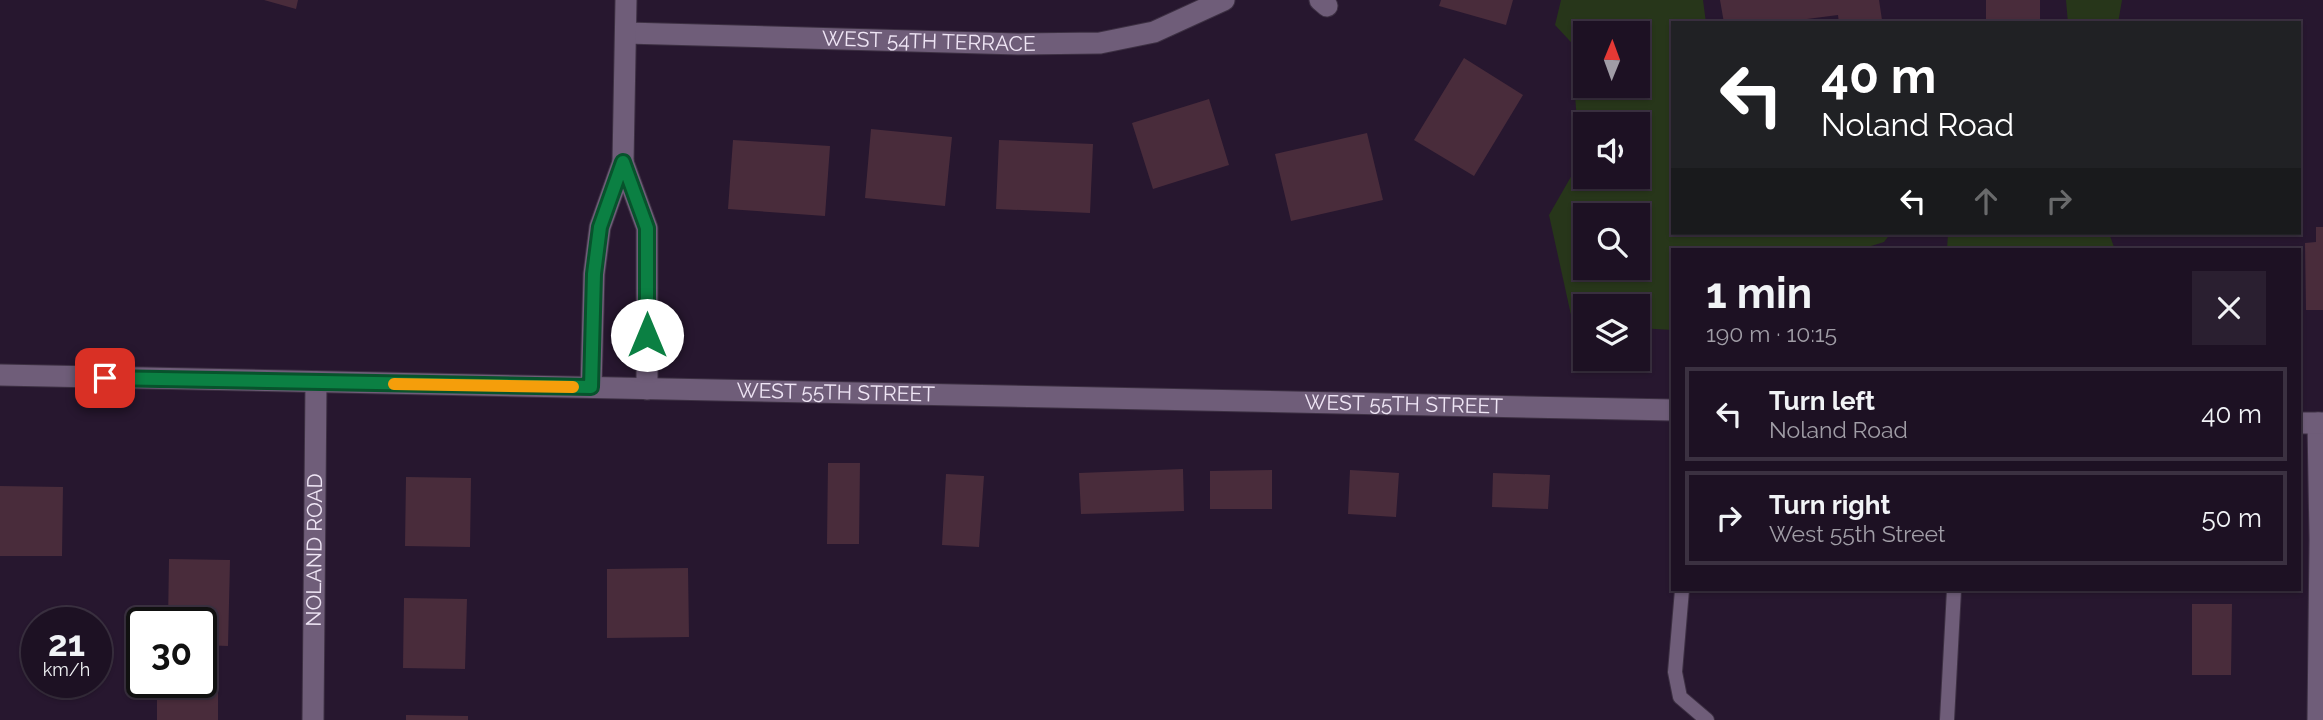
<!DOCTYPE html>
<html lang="en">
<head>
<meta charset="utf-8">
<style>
  body { margin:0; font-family:Raleway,sans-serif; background:#2a1f30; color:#f1f3f6; height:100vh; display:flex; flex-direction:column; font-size:26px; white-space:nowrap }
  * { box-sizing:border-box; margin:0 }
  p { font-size:23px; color:#a09da6 }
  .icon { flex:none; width:38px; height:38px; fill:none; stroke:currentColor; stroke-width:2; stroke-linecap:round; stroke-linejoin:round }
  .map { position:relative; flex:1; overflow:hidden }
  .details { position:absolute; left:1671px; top:248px; width:630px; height:343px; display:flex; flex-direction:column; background:#1d1123; border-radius:0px; box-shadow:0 2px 5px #0004,0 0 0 2px #3b3141 }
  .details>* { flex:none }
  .banner { position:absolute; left:1671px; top:21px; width:630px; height:214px; border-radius:0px; box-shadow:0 2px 5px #0004,0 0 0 2px #3b3141; background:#202124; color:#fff; overflow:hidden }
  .needle { width:46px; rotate:1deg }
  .fabs { position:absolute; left:1573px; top:21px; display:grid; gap:14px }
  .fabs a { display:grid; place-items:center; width:77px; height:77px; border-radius:0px; background:#1d1123; box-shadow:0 2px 5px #0004,0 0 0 2px #3b3141; font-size:35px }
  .speed { position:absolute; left:21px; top:607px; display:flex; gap:14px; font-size:35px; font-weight:700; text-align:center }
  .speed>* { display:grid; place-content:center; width:91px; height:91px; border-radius:50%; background:#1d1123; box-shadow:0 2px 5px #0004,0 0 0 2px #3b3141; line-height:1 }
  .speed small { font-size:18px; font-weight:400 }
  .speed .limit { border:4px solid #111; border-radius:10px; background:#fff; color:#111 }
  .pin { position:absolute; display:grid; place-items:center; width:60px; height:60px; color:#fff; margin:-30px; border-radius:14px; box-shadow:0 4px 10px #0006 }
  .me { position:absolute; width:77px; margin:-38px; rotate:0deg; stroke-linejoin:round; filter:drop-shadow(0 0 5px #0008) }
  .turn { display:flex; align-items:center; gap:24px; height:147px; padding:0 35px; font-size:32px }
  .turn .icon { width:91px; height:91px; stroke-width:2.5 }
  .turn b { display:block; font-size:49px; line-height:60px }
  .lanes { display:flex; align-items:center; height:66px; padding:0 35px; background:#0003; justify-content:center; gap:35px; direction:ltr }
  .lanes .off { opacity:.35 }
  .round { display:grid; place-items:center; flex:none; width:74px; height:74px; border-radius:0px; background:#2a1f30 }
  .head { display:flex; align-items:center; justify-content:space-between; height:119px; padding:0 35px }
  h1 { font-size:42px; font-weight:700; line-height:52px }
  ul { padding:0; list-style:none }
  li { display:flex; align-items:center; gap:21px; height:94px; margin:0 14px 10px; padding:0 21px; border:4px solid #3b3141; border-radius:0px }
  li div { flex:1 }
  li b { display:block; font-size:26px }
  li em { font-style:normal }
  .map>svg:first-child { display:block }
  .green { fill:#27361a; fill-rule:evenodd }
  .building { fill:#492c3b }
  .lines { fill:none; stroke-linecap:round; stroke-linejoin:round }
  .service-casing { stroke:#3d3043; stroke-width:16 }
  .minor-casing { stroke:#3d3043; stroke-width:23 }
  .tertiary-casing { stroke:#3d3043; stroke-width:23 }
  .service { stroke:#6f5d79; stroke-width:14 }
  .minor { stroke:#6f5d79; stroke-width:21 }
  .tertiary { stroke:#6f5d79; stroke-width:21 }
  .route-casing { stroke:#07532c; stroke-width:18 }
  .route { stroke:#0b8043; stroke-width:12 }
  .slow { stroke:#f59e0b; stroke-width:12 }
  .labels { text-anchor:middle; stroke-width:7; stroke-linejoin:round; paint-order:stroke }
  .street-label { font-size:21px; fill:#efe5f5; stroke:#27172f }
</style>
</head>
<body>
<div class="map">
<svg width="2323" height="720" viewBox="0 0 2323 720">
  <rect width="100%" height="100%" fill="#27172f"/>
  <!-- green -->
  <path class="green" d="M 1561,0 L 1703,0 L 1706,23 L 1673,23 L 1673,233 L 1891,233 L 1884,242 L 1858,250 L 1673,250 L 1673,330 L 1638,328 L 1638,306 L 1586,306 L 1585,324 L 1573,324 L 1549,215 L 1580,161 L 1575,95 L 1583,55 L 1555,25 ZM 1586,33 L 1638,33 L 1638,86 L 1586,86 ZM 1586,124 L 1638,124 L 1638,177 L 1586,177 ZM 1586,215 L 1638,215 L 1638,268 L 1586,268 Z
    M 2066,0 L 2122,0 L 2118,23 L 2068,23 Z
    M 1948,233 L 2109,233 L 2115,250 L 1947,250 Z"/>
  <!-- building -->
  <path class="building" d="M 264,0 L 298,0 L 296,9 Z
    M 1441,0 L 1513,0 L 1506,25 L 1439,6 Z
    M 1720,0 L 1879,0 L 1882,20 L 1839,23 L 1838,15 L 1807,19 L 1808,23 L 1724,23 Z
    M 1986,0 L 2040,0 L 2040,20 L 1986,19 Z
    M 1464,58 L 1523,95 L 1474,176 L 1414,140 Z
    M 1209,99 L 1229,165 L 1153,189 L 1132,123 Z
    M 871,129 L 952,137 L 945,206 L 865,198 Z
    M 1367,133 L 1383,200 L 1291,221 L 1275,154 Z
    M 733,140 L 830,146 L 825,216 L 728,209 Z
    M 999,140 L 1093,144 L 1090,213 L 996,209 Z
    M 2316,227 L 2323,227 L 2323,310 L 2306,310 L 2305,243 L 2316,242 Z
    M 828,463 L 860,463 L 859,544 L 827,544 Z
    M 1183,469 L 1184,511 L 1081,514 L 1079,473 Z
    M 1272,470 L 1272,509 L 1210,509 L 1210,471 Z
    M 1350,470 L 1399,473 L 1396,517 L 1348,514 Z
    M 1493,473 L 1550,475 L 1548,509 L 1492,507 Z
    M 946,474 L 984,476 L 979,547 L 942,545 Z
    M 406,477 L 471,478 L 470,547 L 405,546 Z
    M 0,486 L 63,487 L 62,556 L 0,556 Z
    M 169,559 L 230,560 L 228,646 L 201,645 L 201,623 L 168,623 Z
    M 688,568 L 689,637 L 607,638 L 607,569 Z
    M 404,598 L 467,599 L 465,669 L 403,668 Z
    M 2192,604 L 2232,604 L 2231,675 L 2192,675 Z
    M 201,678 L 218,678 L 218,720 L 157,720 L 157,682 L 201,682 Z
    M 406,715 L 468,716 L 468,720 L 406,720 Z"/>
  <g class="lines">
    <!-- service casing -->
    <g class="service-casing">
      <path id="service" d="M 1682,590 L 1675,672 L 1680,697 L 1707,720
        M 1947,720 L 1954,590"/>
    </g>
    <!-- minor casing -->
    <g class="minor-casing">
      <g id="minor">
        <path d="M 1320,0 L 1327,6"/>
        <path id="s1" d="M 626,33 L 1019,44 L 1100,43 L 1154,32 L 1224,0"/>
        <path d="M 623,162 L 647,228 L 647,389"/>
        <path d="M 591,387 L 594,274 L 600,227 L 623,162 L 626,0"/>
        <path d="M 2318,423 L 2320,539 L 2318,720"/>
        <path id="s2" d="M 313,720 L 316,382"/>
      </g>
    </g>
    <!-- tertiary casing -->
    <g class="tertiary-casing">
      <g id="tertiary">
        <path id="s3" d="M 0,375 L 1673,410"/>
        <path d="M 2300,423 L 2323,423"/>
      </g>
    </g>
    <!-- service -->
    <use href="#service" class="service"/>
    <!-- minor -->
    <use href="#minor" class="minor"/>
    <!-- tertiary -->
    <use href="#tertiary" class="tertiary"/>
  </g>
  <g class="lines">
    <!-- route casing -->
    <g class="route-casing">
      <path id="route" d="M 105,378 L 591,387 L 594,274 L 600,227 L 623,162 L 647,228 L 647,335"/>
    </g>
    <!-- route -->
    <use href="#route" class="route"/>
    <!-- slow -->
    <path class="slow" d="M 394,384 L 573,387"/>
  </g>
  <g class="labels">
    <!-- street labels -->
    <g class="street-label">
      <text dy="7" stroke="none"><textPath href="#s1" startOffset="303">WEST 54TH TERRACE</textPath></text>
      <text dy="7" stroke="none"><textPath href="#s3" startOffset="836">WEST 55TH STREET</textPath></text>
      <text dy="7" stroke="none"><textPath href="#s3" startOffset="1404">WEST 55TH STREET</textPath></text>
      <text dy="7" stroke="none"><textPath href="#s2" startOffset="170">NOLAND ROAD</textPath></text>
    </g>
  </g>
</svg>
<div class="fabs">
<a><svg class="needle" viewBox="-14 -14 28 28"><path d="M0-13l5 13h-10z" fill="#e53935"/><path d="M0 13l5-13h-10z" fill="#a09da6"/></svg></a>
<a><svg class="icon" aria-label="sound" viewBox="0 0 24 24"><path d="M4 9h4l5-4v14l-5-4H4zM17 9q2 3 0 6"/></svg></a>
<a><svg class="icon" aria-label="search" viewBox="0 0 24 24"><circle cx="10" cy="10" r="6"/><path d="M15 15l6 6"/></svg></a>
<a><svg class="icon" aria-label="layers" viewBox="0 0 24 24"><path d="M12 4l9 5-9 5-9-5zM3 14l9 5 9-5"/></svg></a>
</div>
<div class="speed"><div>21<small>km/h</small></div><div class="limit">30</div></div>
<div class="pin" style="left:105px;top:378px;background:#d93025"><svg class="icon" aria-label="arrive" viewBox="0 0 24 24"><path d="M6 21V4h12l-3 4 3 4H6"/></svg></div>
<svg class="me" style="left:647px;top:335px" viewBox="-20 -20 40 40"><circle r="19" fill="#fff"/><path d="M0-13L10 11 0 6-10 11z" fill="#0b8043"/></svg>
<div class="banner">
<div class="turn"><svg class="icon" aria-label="left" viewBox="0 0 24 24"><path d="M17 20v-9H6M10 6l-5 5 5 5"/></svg><div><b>40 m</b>Noland Road</div></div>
<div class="lanes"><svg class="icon" aria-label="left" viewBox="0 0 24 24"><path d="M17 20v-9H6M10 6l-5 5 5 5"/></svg><svg class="icon off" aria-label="ahead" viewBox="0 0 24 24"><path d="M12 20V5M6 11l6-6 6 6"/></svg><svg class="icon off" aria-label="right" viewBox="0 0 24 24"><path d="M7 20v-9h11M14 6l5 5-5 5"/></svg></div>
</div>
<section class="details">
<div class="head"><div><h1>1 min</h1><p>190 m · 10:15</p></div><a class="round"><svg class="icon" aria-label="close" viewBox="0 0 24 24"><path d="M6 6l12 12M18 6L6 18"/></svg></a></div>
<ul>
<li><svg class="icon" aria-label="left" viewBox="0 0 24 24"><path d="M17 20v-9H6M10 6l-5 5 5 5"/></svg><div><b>Turn left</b><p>Noland Road</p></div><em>40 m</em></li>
<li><svg class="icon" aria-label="right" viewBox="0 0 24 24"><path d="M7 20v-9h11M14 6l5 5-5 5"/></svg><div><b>Turn right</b><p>West 55th Street</p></div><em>50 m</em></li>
</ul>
</section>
</div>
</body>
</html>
